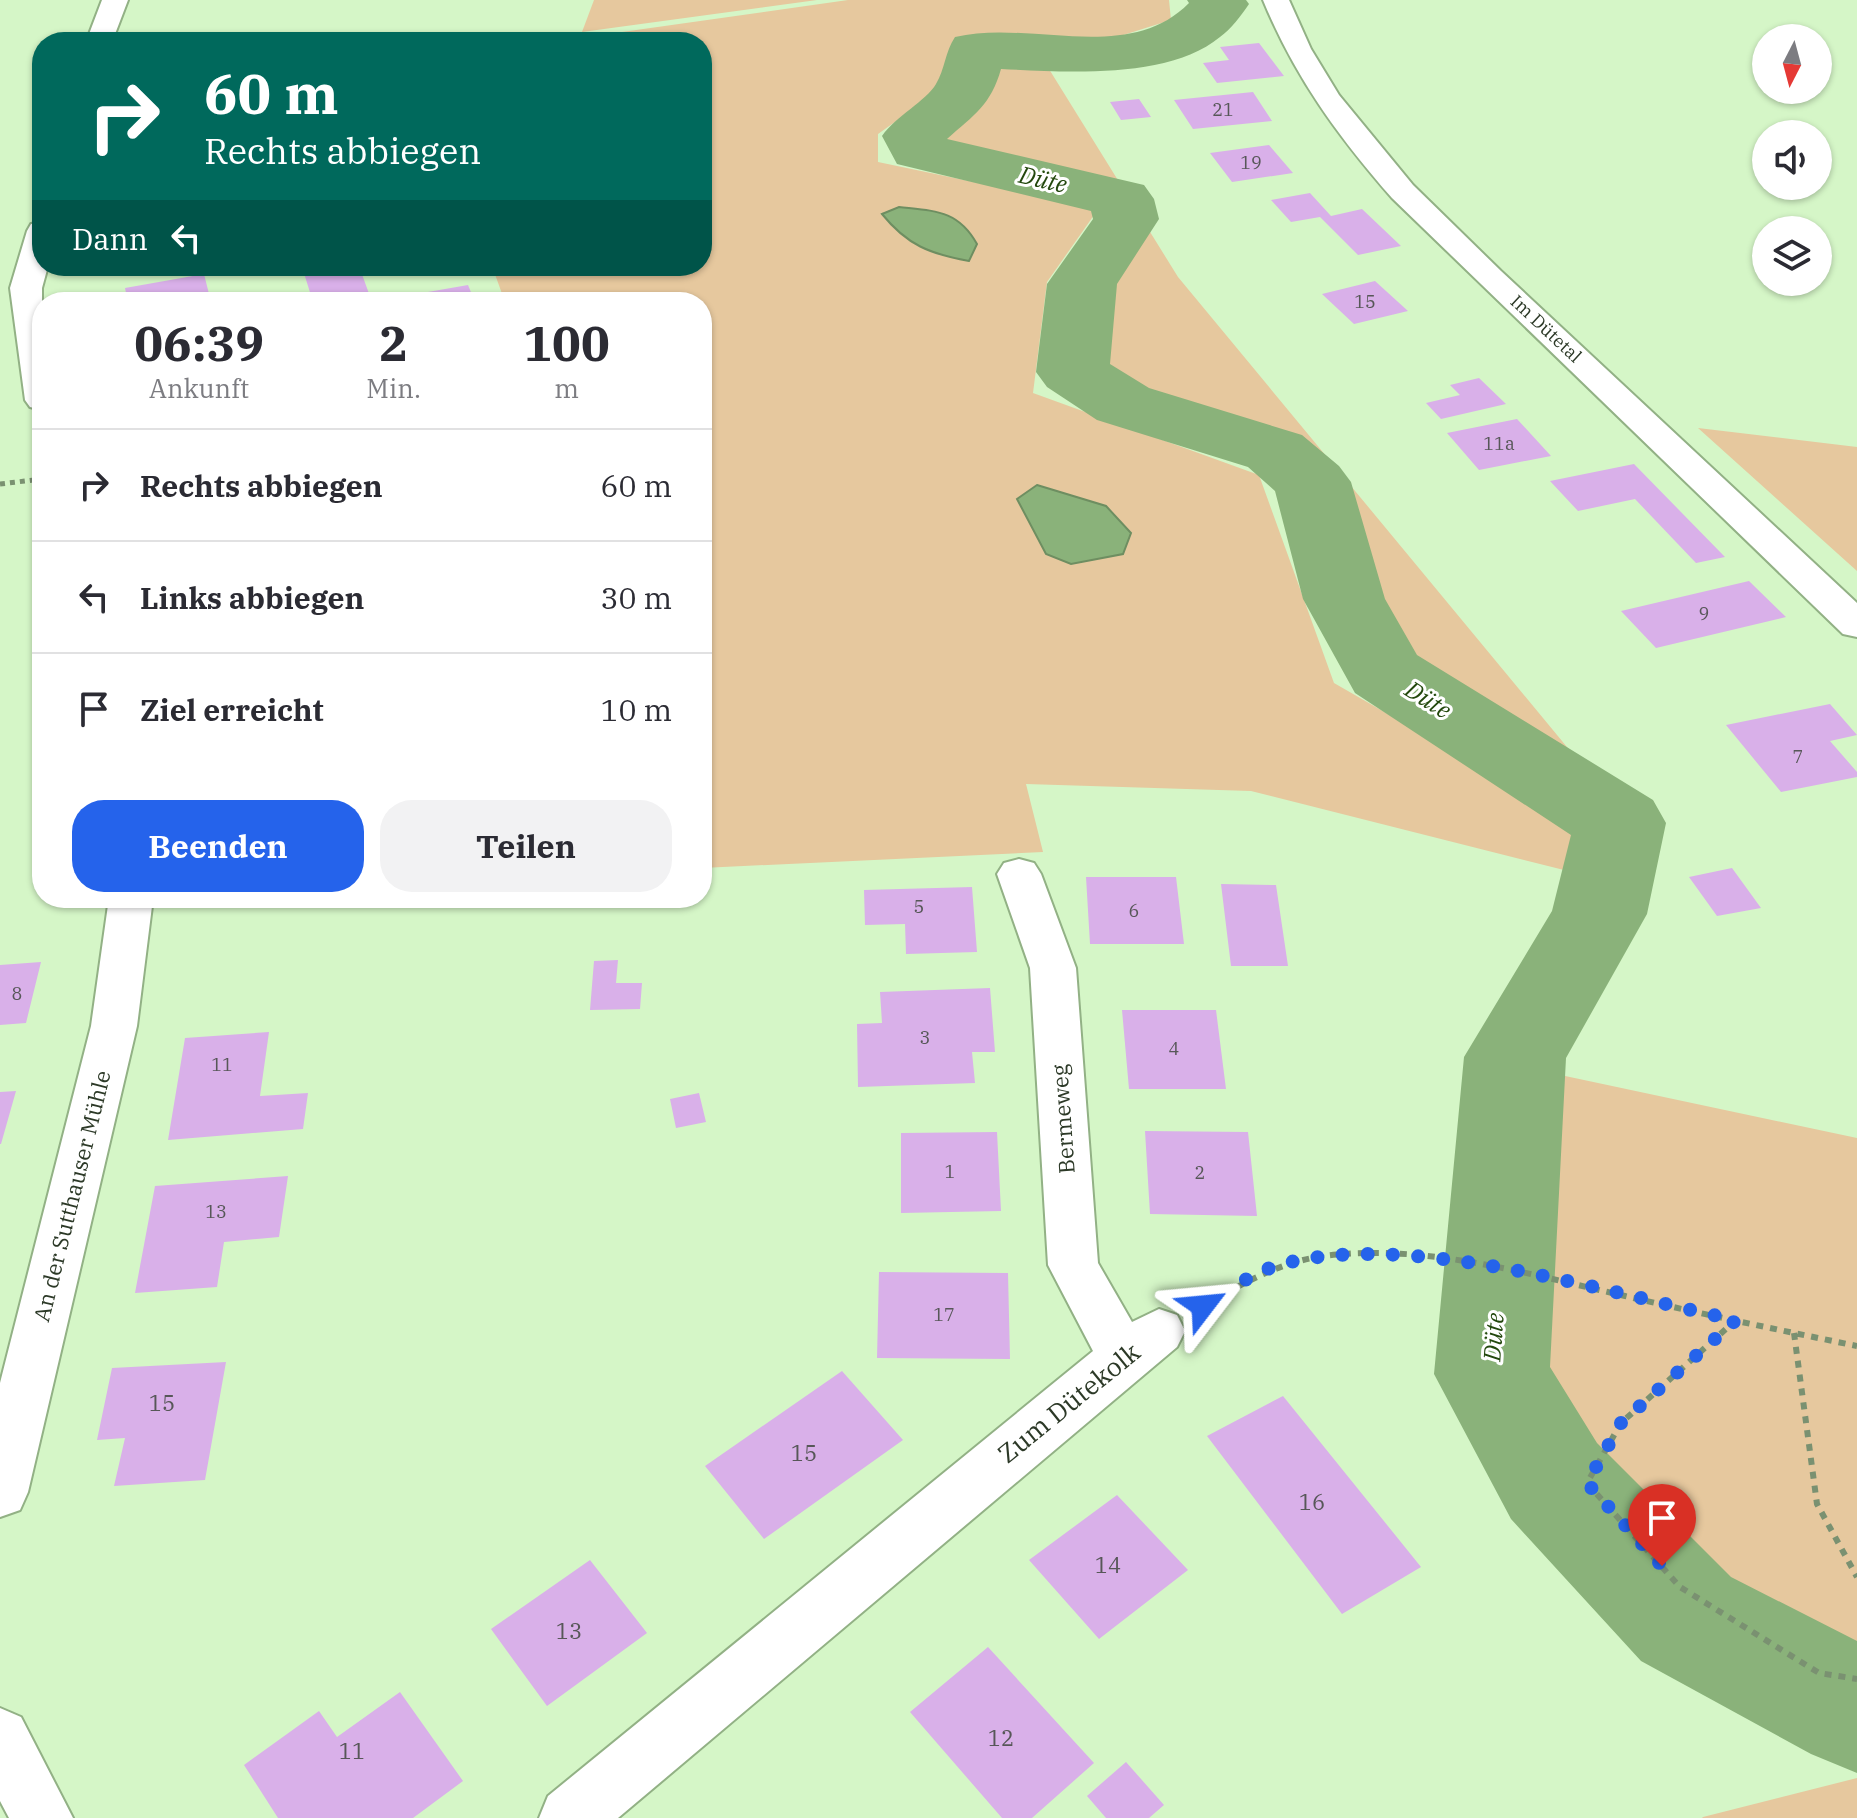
<!DOCTYPE html>
<html lang="de">
<head>
<meta charset="utf-8">
<style>
  body { margin:0; font-family:"IBM Plex Serif",serif; background:#f2f2f3; color:#2b2b33; height:100vh; display:flex; flex-direction:column; font-size:30px; white-space:nowrap }
  * { box-sizing:border-box; margin:0 }
  p { font-size:26px; color:#7c7c81 }
  .icon { flex:none; width:44px; height:44px; fill:none; stroke:currentColor; stroke-width:2; stroke-linecap:round; stroke-linejoin:round }
  .map { position:relative; flex:1; overflow:hidden }
  .drawer { position:absolute; left:32px; top:292px; width:680px; height:616px; display:flex; flex-direction:column; background:#fff; border-radius:32px; box-shadow:0 2px 6px #0004 }
  .drawer>* { flex:none }
  .top-card { position:absolute; left:32px; top:32px; width:680px; height:244px; border-radius:32px; box-shadow:0 2px 6px #0004; background:#00695c; color:#fff; overflow:hidden }
  .needle { width:52px; rotate:186deg }
  .controls { position:absolute; left:1752px; top:24px; display:grid; gap:16px }
  .controls a { display:grid; place-items:center; width:80px; height:80px; border-radius:50%; background:#fff; box-shadow:0 2px 6px #0004; font-size:40px }
  .pin { position:absolute; display:grid; place-items:center; width:68px; height:68px; color:#fff; margin:-82px -34px; border-radius:50% 50% 50% 0; rotate:-45deg; box-shadow:0 0 8px #0007 }
  .pin .icon { rotate:45deg }
  .me { position:absolute; width:88px; margin:-44px; rotate:61deg; stroke-linejoin:round; filter:drop-shadow(0 0 6px #0008) }
  .turn { display:flex; align-items:center; gap:28px; height:168px; padding:0 40px; font-size:36px }
  .turn .icon { width:104px; height:104px; stroke-width:2.5 }
  .turn b { display:block; font-size:56px; line-height:68px }
  .then { display:flex; align-items:center; height:76px; padding:0 40px; background:#0003; gap:16px; font-size:30px }
  .eta { display:flex; justify-content:space-evenly; align-items:center; height:136px; text-align:center }
  .eta b { font-size:48px; font-weight:700; line-height:56px }
  .action { display:flex; gap:16px; margin-top:auto; padding:16px 40px }
  .action a { flex:1; height:92px; border-radius:32px; background:#2563eb; color:#fff; font-size:32px; font-weight:700; line-height:92px; text-align:center }
  .action a+a { background:#f2f2f3; color:#2b2b33 }
  ul { padding:0; list-style:none }
  li { display:flex; align-items:center; gap:24px; height:112px; padding:0 40px; border-top:2px solid #e1e1e2 }
  li div { flex:1 }
  li b { display:block; font-size:30px }
  li em { font-style:normal }
  .map>svg:first-child { display:block }
  .green { fill:#e6c89e }
  .water { fill:#8ab27a; stroke:#6e8e61; stroke-width:2 }
  .lines { fill:none; stroke-linecap:round; stroke-linejoin:round }
  .river { fill:#8ab27a; fill-rule:evenodd }
  .building { fill:#d9b0e9 }
  .minor-casing { stroke:#92b185; stroke-width:4 }
  .path-far1 { stroke:#7a9171; stroke-width:5; stroke-dasharray:5 5; stroke-linecap:butt }
  .path { stroke:#7a9171; stroke-width:6; stroke-dasharray:7 7; stroke-linecap:butt }
  .minor { fill:#fff; fill-rule:evenodd }
  .route { stroke:#2563eb; stroke-width:14; stroke-dasharray:0 25.2 }
  .labels { text-anchor:middle; stroke-width:6; stroke-linejoin:round; paint-order:stroke }
  .number-label { font-size:18px; fill:#575758 }
  .far-street-label { font-size:18px; fill:#2c3927; stroke:#fff }
  .street-label { font-size:22px; fill:#2c3927; stroke:#fff }
  .near-number-label { font-size:22px; fill:#575758 }
  .water-label { font-size:24px; font-style:italic; fill:#23480d; stroke:#fff }
  .near-street-label { font-size:26px; fill:#2c3927; stroke:#fff }
</style>
</head>
<body>
<div class="map">
<svg width="1857" height="1818" viewBox="0 0 1857 1818">
  <rect width="100%" height="100%" fill="#d5f6c7"/>
  <!-- green -->
  <path class="green" d="M 594,0 L 817,0 L 582,32 Z
    M 848,0 L 1169,0 L 1171,20 L 1098,43 L 959,37 L 937,92 L 878,134 L 878,162 L 1099,208 L 1047,282 L 1033,393 L 1259,475 L 1334,683 L 1588,829 L 1576,873 L 1251,791 L 1026,784 L 1043,852 L 702,868 L 702,302 L 505,302 L 492,266 L 702,266 L 702,42 L 551,42 Z
    M 988,57 L 1044,61 L 1178,277 L 1605,793 L 1392,654 L 1322,455 L 1134,395 L 1089,367 L 1105,292 L 1143,232 L 1117,190 L 930,143 L 980,99 Z
    M 1698,428 L 1857,447 L 1857,571 Z
    M 1537,1070 L 1857,1138 L 1857,1664 L 1810,1660 L 1644,1538 L 1526,1375 Z
    M 1857,1778 L 1857,1818 L 1702,1818 L 1703,1817 Z"/>
  <!-- water -->
  <path class="water" d="M 899,207 C 935,211 958,210 977,244 L 969,261 C 930,254 907,245 882,214 Z
    M 1037,485 L 1106,506 L 1131,533 L 1123,554 L 1071,564 L 1046,554 L 1017,499 Z"/>
  <g class="lines">
    <!-- river -->
    <path class="river" d="M 1187,0 L 1246,0 L 1249,4 C 1241,16 1231,29 1220,37 C 1168,80 1064,72 1001,69 C 991,105 974,115 947,139 L 1144,185 L 1154,199 L 1159,219 L 1117,284 L 1110,364 L 1149,388 L 1302,435 L 1339,466 L 1351,482 L 1385,599 L 1417,655 L 1653,800 L 1666,823 L 1647,914 L 1566,1058 L 1550,1367 L 1597,1443 L 1731,1577 L 1857,1641 L 1857,1773 L 1811,1754 L 1641,1661 L 1511,1519 L 1434,1374 L 1464,1057 L 1552,911 L 1571,835 L 1355,693 L 1303,599 L 1275,491 L 1248,467 L 1097,420 L 1047,387 L 1036,372 L 1047,284 L 1093,219 L 1091,211 L 897,164 L 882,136 C 896,116 926,101 936,84 C 945,69 945,52 955,37 C 1030,19 1128,65 1189,3 Z"/>
  </g>
  <!-- building -->
  <path class="building" d="M 1259,43 L 1284,76 L 1217,83 L 1203,63 L 1229,60 L 1220,47 Z
    M 1253,92 L 1272,121 L 1193,129 L 1174,100 Z
    M 1139,99 L 1151,117 L 1121,120 L 1110,102 Z
    M 1269,145 L 1293,173 L 1232,182 L 1210,153 Z
    M 1310,193 L 1331,216 L 1362,209 L 1401,246 L 1358,255 L 1320,217 L 1291,222 L 1271,200 Z
    M 324,266 L 359,266 L 372,302 L 313,302 L 303,270 Z
    M 204,274 L 211,302 L 128,302 L 125,288 Z
    M 1375,281 L 1408,311 L 1354,324 L 1322,294 Z
    M 468,285 L 475,302 L 382,302 L 382,300 Z
    M 1479,378 L 1506,404 L 1441,419 L 1426,403 L 1460,395 L 1450,385 Z
    M 1517,419 L 1551,456 L 1479,470 L 1447,433 Z
    M 1634,464 L 1725,557 L 1696,563 L 1635,499 L 1578,511 L 1550,481 Z
    M 1749,581 L 1786,617 L 1656,648 L 1621,611 Z
    M 1830,704 L 1857,735 L 1830,741 L 1857,772 L 1857,777 L 1781,792 L 1726,725 Z
    M 1732,868 L 1761,908 L 1717,916 L 1689,877 Z
    M 1086,877 L 1176,877 L 1184,944 L 1090,944 Z
    M 1221,884 L 1276,885 L 1288,966 L 1231,966 Z
    M 972,887 L 977,952 L 906,954 L 905,924 L 865,925 L 864,890 Z
    M 618,960 L 616,983 L 642,983 L 640,1009 L 590,1010 L 594,961 Z
    M 41,962 L 26,1023 L 0,1025 L 0,965 Z
    M 990,988 L 995,1052 L 972,1052 L 975,1083 L 858,1087 L 857,1024 L 882,1023 L 880,992 Z
    M 1122,1010 L 1216,1010 L 1226,1089 L 1129,1089 Z
    M 269,1032 L 260,1096 L 308,1093 L 303,1129 L 168,1140 L 185,1038 Z
    M 16,1091 L 1,1144 L 0,1144 L 0,1092 Z
    M 699,1093 L 706,1122 L 676,1128 L 670,1099 Z
    M 1145,1131 L 1248,1132 L 1257,1216 L 1150,1214 Z
    M 997,1132 L 1001,1211 L 901,1213 L 901,1133 Z
    M 288,1176 L 279,1237 L 224,1242 L 217,1287 L 135,1293 L 155,1186 Z
    M 879,1272 L 1008,1273 L 1010,1359 L 877,1358 Z
    M 226,1362 L 205,1480 L 114,1486 L 125,1438 L 97,1440 L 112,1368 Z
    M 842,1371 L 903,1440 L 764,1539 L 705,1466 Z
    M 1283,1396 L 1421,1567 L 1342,1614 L 1207,1436 Z
    M 1117,1495 L 1188,1570 L 1099,1639 L 1029,1560 Z
    M 590,1560 L 647,1633 L 547,1706 L 491,1629 Z
    M 988,1647 L 1094,1763 L 1032,1818 L 1002,1818 L 910,1712 Z
    M 400,1692 L 463,1781 L 413,1818 L 278,1818 L 244,1765 L 319,1711 L 337,1737 Z
    M 1126,1762 L 1164,1805 L 1149,1818 L 1106,1818 L 1087,1796 Z"/>
  <g class="lines">
    <!-- minor casing -->
    <g class="minor-casing">
      <path id="minor" d="M 102,0 L 128,0 L 112,42 L 86,42 Z
        M 1263,0 L 1289,0 L 1311,49 L 1339,95 L 1413,185 L 1501,271 L 1857,603 L 1857,637 L 1843,634 L 1392,198 C 1337,135 1295,77 1263,0 Z
        M 42,222 L 42,266 L 48,266 L 42,288 L 42,410 L 30,407 L 25,400 L 10,288 L 27,231 L 31,224 Z
        M 1019,859 L 1034,863 L 1041,874 L 1076,968 L 1098,1263 L 1132,1322 L 1159,1309 L 1177,1315 L 1185,1331 L 1177,1347 L 618,1818 L 539,1818 L 548,1796 L 1093,1351 L 1048,1265 L 1030,968 L 997,874 L 1004,863 Z
        M 109,898 L 153,898 L 137,1026 L 28,1492 L 20,1510 L 0,1517 L 0,1383 L 91,1026 Z
        M 0,1708 L 21,1717 L 73,1818 L 9,1818 L 0,1801 Z"/>
    </g>
    <!-- path-far1 -->
    <path class="path-far1" d="M 0,484 L 42,479"/>
    <!-- path -->
    <path class="path" d="M 1201,1307 C 1240,1285 1279,1262 1324,1256 C 1424,1243 1528,1274 1625,1296 C 1702,1314 1779,1330 1857,1346
      M 1736,1320 L 1621,1423 L 1587,1483 L 1680,1587 L 1819,1673 L 1857,1679
      M 1794,1333 L 1817,1504 L 1857,1577"/>
    <!-- minor -->
    <use href="#minor" class="minor"/>
  </g>
  <g class="lines">
    <!-- route -->
    <path class="route" d="M 1203,1306 C 1225,1293 1249,1275 1273,1267 C 1399,1226 1606,1293 1736,1320 L 1621,1423 L 1587,1483 L 1662,1566"/>
  </g>
  <g class="labels">
    <!-- number labels -->
    <g class="number-label">
      <text x="1223" y="116">21</text>
      <text x="1251" y="169">19</text>
      <text x="1365" y="308">15</text>
      <text x="1499" y="450">11a</text>
      <text x="1704" y="620">9</text>
      <text x="1798" y="763">7</text>
      <text x="919" y="913">5</text>
      <text x="1134" y="917">6</text>
      <text x="17" y="1000">8</text>
      <text x="925" y="1044">3</text>
      <text x="1174" y="1055">4</text>
      <text x="222" y="1071">11</text>
      <text x="950" y="1178">1</text>
      <text x="1200" y="1179">2</text>
      <text x="216" y="1218">13</text>
      <text x="944" y="1321">17</text>
    </g>
    <!-- far-street labels -->
    <g class="far-street-label">
      <text transform="translate(1546 329) rotate(43)" y="6">Im Dütetal</text>
    </g>
    <!-- street labels -->
    <g class="street-label">
      <text transform="translate(1063 1119) rotate(-94)" y="8">Bermeweg</text>
      <text transform="translate(72 1196) rotate(-76)" y="8">An der Sutthauser Mühle</text>
    </g>
    <!-- near-number labels -->
    <g class="near-number-label">
      <text x="162" y="1411">15</text>
      <text x="804" y="1461">15</text>
      <text x="1312" y="1510">16</text>
      <text x="1108" y="1573">14</text>
      <text x="569" y="1639">13</text>
      <text x="1001" y="1746">12</text>
      <text x="352" y="1759">11</text>
    </g>
    <!-- water labels -->
    <g class="water-label">
      <text transform="translate(1043 180) rotate(13)" y="8">Düte</text>
      <text transform="translate(1428 700) rotate(32)" y="8">Düte</text>
      <text transform="translate(1494 1337) rotate(-86)" y="8">Düte</text>
    </g>
    <!-- near-street labels -->
    <g class="near-street-label">
      <text transform="translate(1069 1403) rotate(-39)" y="9">Zum Dütekolk</text>
    </g>
  </g>
</svg>
<div class="controls">
<a><svg class="needle" viewBox="-14 -14 28 28"><path d="M0-13l5 13h-10z" fill="#e53935"/><path d="M0 13l5-13h-10z" fill="#7c7c81"/></svg></a>
<a><svg class="icon" aria-label="sound" viewBox="0 0 24 24"><path d="M4 9h4l5-4v14l-5-4H4zM17 9q2 3 0 6"/></svg></a>
<a><svg class="icon" aria-label="layers" viewBox="0 0 24 24"><path d="M12 4l9 5-9 5-9-5zM3 14l9 5 9-5"/></svg></a>
</div>
<div class="pin" style="left:1662px;top:1566px;background:#d93025"><svg class="icon" aria-label="arrive" viewBox="0 0 24 24"><path d="M6 21V4h12l-3 4 3 4H6"/></svg></div>
<svg class="me" style="left:1203px;top:1306px" viewBox="-20 -20 40 40"><path d="M0-17L14 15 0 8-14 15z" fill="#2563eb" stroke="#fff" stroke-width="4"/></svg>
<div class="top-card">
<div class="turn"><svg class="icon" aria-label="right" viewBox="0 0 24 24"><path d="M7 20v-9h11M14 6l5 5-5 5"/></svg><div><b>60 m</b>Rechts abbiegen</div></div>
<div class="then">Dann<svg class="icon" aria-label="left" viewBox="0 0 24 24"><path d="M17 20v-9H6M10 6l-5 5 5 5"/></svg></div>
</div>
<section class="drawer">
<div class="eta">
<div><b>06:39</b><p>Ankunft</p></div>
<div><b>2</b><p>Min.</p></div>
<div><b>100</b><p>m</p></div>
</div>
<ul>
<li><svg class="icon" aria-label="right" viewBox="0 0 24 24"><path d="M7 20v-9h11M14 6l5 5-5 5"/></svg><div><b>Rechts abbiegen</b></div><em>60 m</em></li>
<li><svg class="icon" aria-label="left" viewBox="0 0 24 24"><path d="M17 20v-9H6M10 6l-5 5 5 5"/></svg><div><b>Links abbiegen</b></div><em>30 m</em></li>
<li><svg class="icon" aria-label="arrive" viewBox="0 0 24 24"><path d="M6 21V4h12l-3 4 3 4H6"/></svg><div><b>Ziel erreicht</b></div><em>10 m</em></li>
</ul>
<div class="action"><a>Beenden</a><a>Teilen</a></div>
</section>
</div>
</body>
</html>
